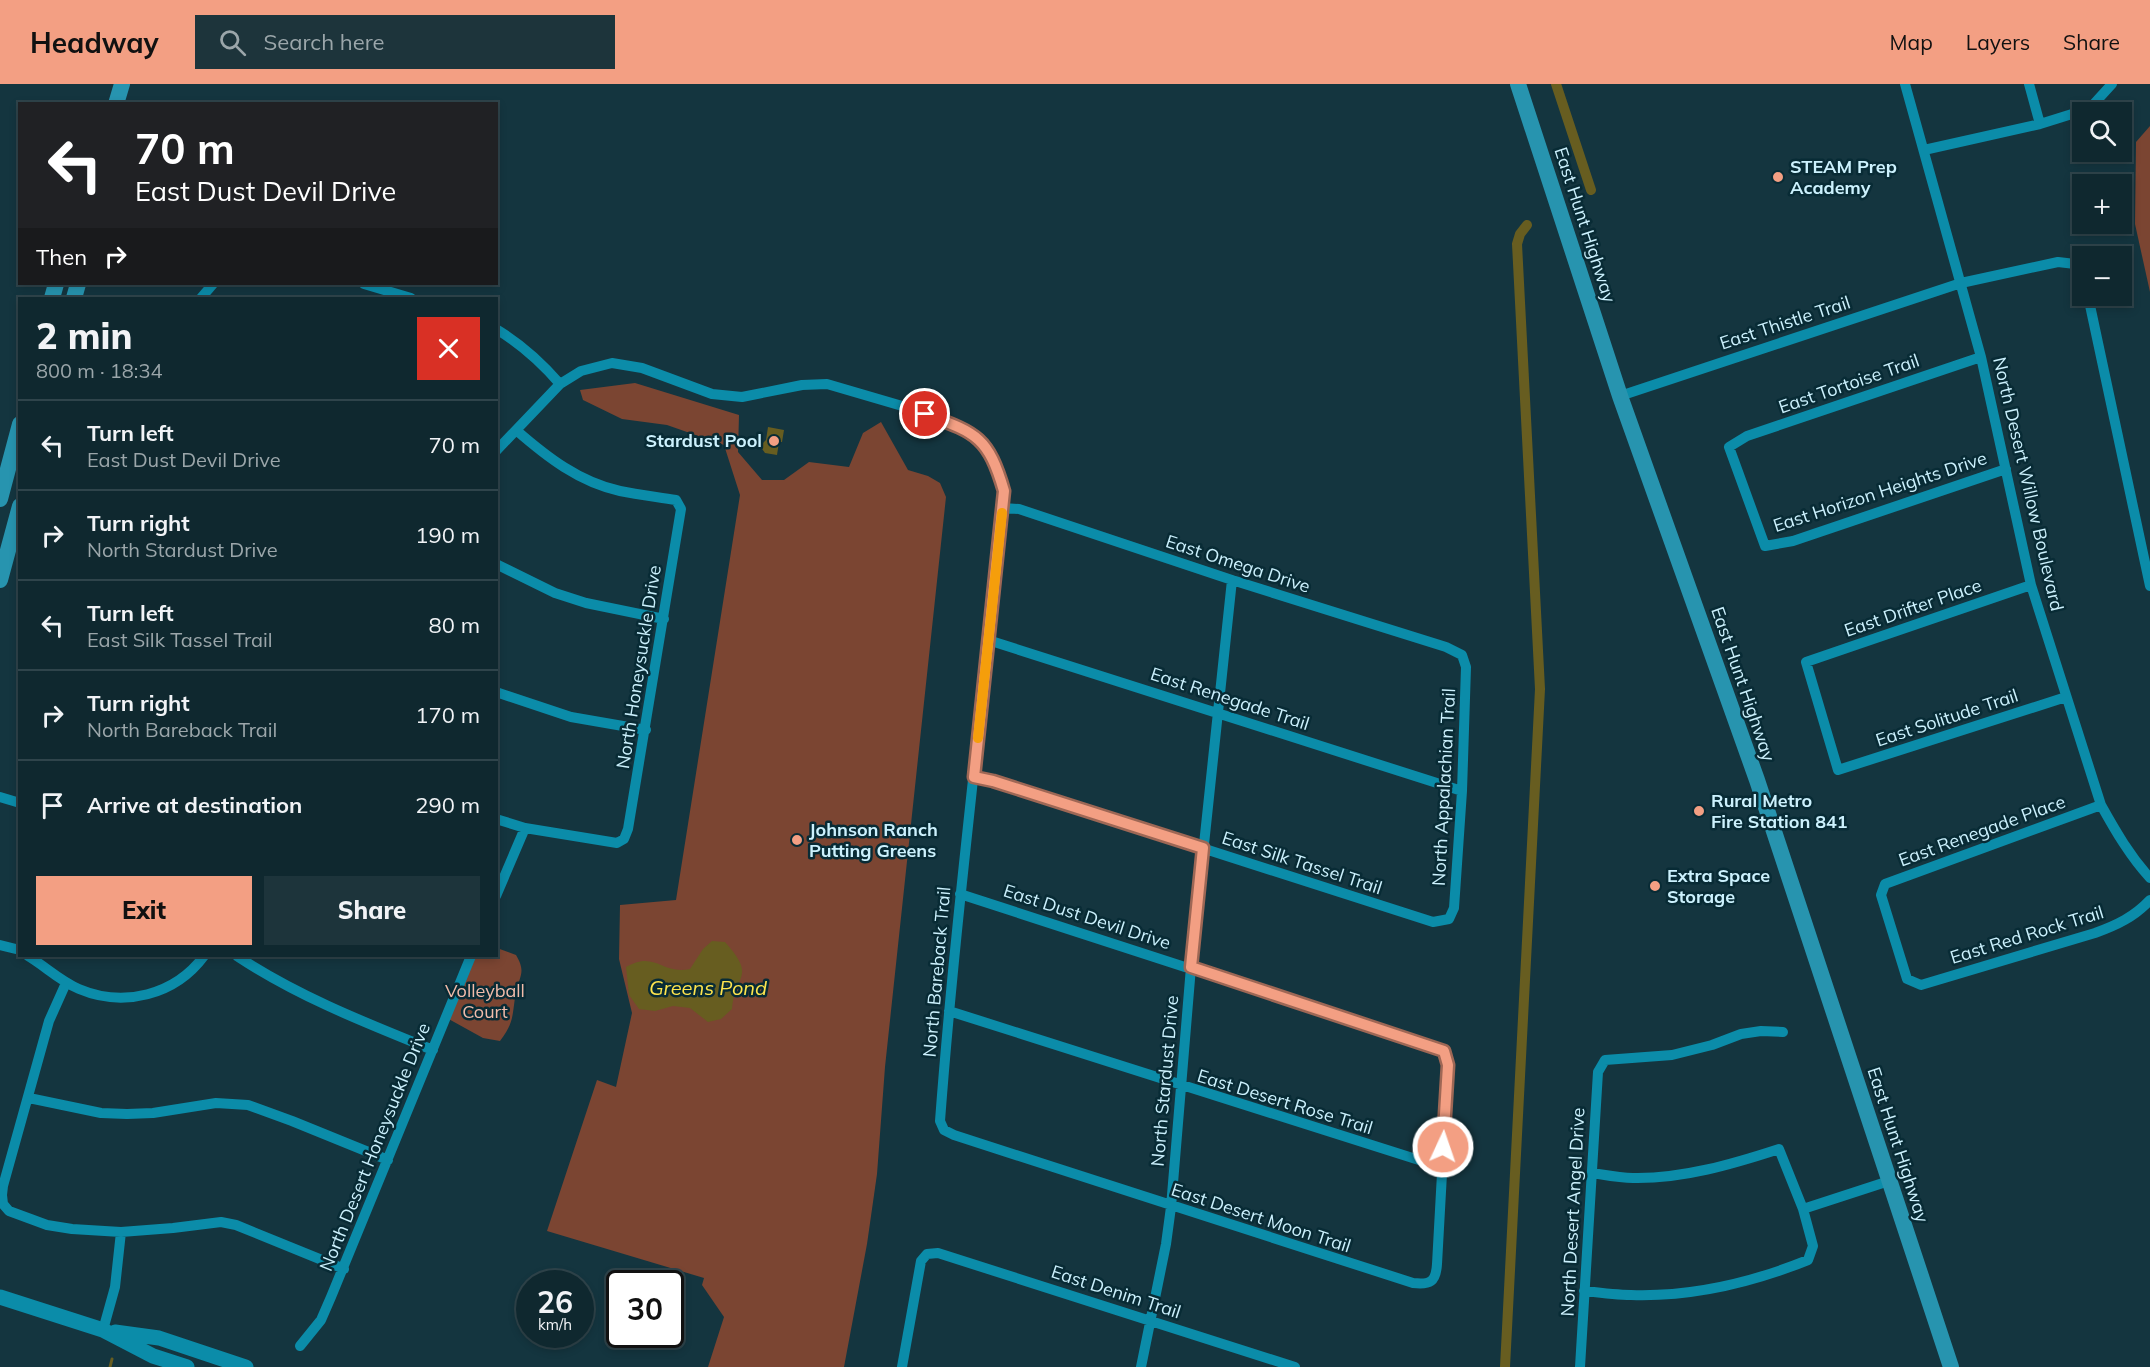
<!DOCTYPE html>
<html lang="en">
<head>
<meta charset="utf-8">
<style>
  body { margin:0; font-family:Mulish,sans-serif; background:#1d343b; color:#f1f3f6; height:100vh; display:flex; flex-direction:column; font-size:22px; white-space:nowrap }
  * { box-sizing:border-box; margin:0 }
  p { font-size:20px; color:#9ba6aa }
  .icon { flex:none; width:33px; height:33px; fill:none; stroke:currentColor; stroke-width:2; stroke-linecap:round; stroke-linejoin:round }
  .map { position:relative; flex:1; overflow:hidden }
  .sheet { position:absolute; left:18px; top:213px; width:480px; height:660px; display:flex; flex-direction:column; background:#0f282f; border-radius:0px; box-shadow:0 3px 9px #0003,0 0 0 2px #2f444b }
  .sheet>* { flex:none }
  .banner { position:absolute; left:18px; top:18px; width:480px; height:183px; border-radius:0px; box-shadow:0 3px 9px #0003,0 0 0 2px #2f444b; background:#202124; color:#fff; overflow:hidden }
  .tools { position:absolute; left:2072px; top:18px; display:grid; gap:12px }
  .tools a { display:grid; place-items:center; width:60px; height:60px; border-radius:0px; background:#0f282f; box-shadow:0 3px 9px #0003,0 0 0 2px #2f444b; font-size:30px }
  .speed { position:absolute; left:516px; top:1186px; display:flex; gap:12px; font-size:30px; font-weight:700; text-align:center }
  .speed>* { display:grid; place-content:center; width:78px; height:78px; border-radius:50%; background:#0f282f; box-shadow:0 3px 9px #0003,0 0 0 2px #2f444b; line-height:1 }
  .speed small { font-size:15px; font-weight:400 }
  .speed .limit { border:3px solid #111; border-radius:9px; background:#fff; color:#111 }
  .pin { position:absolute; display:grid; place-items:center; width:51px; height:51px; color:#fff; margin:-26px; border:3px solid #fff; border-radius:50%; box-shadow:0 2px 6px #0007 }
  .me { position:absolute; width:66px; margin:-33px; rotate:3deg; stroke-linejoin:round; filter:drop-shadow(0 0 4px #0008) }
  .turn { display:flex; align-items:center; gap:21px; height:126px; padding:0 18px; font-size:27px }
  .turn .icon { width:78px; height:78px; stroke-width:2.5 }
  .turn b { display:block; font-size:42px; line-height:51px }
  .then { display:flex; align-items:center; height:57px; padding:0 18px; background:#0003; gap:12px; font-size:22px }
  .round { display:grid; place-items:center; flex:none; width:63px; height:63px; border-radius:0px; background:#1d343b }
  .overview { display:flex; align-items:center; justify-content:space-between; height:102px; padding:0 18px }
  h1 { font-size:36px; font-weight:800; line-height:45px }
  .primary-button { display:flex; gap:12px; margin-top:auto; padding:12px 18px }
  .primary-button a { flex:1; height:69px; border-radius:0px; background:#f39f83; color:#111; font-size:24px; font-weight:800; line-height:69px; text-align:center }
  .primary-button a+a { background:#1d343b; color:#f1f3f6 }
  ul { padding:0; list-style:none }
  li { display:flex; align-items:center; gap:18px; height:90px; padding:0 18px; border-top:2px solid #2f444b }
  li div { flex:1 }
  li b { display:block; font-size:22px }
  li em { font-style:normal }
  header { display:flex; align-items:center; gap:36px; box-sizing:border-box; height:84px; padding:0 30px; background:#f39f83; color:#111 }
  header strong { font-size:28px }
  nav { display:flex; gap:33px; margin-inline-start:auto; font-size:21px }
  .search { width:420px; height:54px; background:#1d343b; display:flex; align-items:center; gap:15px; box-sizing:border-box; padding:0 21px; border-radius:0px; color:#9ba6aa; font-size:22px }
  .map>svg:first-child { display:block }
  .green { fill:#7b4532 }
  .water { fill:#675d20 }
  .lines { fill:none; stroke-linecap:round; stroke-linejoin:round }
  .stream { stroke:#675d20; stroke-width:3 }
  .canal { stroke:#675d20; stroke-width:10 }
  .street { stroke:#0b8ca9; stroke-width:10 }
  .secondary { stroke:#0b8ca9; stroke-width:15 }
  .primary { stroke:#2794af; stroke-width:16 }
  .route-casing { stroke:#9e6755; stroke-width:15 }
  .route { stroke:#f39f83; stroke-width:10 }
  .slow { stroke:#f59e0b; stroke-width:10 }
  .poi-dot { fill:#f39f83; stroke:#082b35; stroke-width:2 }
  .labels { text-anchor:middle; stroke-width:5; stroke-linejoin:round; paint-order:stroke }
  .poi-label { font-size:18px; font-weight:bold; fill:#ccf1fd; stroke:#082b35; text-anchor:start }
  .street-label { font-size:18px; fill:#ccf1fd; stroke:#082b35 }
  .park-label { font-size:18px; fill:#f1bcaa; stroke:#082b35 }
  .water-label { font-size:20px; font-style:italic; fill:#fee54e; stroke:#082b35 }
</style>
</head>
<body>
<header>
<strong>Headway</strong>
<div class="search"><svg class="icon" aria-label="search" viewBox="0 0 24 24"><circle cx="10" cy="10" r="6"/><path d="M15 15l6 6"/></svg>Search here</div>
<nav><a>Map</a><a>Layers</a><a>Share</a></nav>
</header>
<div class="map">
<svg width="2150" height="1283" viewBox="0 0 2150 1283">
  <rect width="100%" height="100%" fill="#14353f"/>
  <!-- green -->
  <path class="green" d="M 2150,42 L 2150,208 L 2135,140 L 2136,58 Z
    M 635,299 L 739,331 L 738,368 L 762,396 L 784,396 L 809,378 L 849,383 L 863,349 L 881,338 L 908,386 L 928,392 L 940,399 L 946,413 L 885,983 L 877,1090 L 867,1160 L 844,1283 L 708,1283 L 724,1233 L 702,1201 L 704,1194 L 547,1147 L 597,996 L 616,1003 L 632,929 L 619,875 L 620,821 L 676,816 L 740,411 L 724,361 L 667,341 L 622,335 L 583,316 L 580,306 Z
    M 497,864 L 516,871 C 526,888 520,891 516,908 C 512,929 515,938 500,957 L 483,954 L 445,933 L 471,872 L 496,872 Z"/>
  <!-- water -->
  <path class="water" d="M 768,343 L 784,346 L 782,358 L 779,358 L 777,371 L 765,369 L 760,362 L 766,356 Z
    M 712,857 L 725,858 C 757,894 735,889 732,925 L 721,935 L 708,938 L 690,924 L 673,922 L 655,927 L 639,925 L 629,911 L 626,883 C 656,866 661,891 690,885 L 703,865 Z"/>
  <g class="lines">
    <!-- stream -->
    <path class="stream" d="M 110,1283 L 112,1275"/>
    <!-- canal -->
    <path class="canal" d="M 1556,0 L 1591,106
      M 1505,1283 L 1540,605 L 1517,160 L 1520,150 L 1527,141"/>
    <!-- street -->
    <path class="street" d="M 1905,0 L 1981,273 L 2031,501 L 2101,721 C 2116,748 2130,772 2150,794
      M 2029,0 L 2040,40
      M 1924,66 L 2040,40 L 2072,30 L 2091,23 L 2112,0
      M 364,200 L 411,214
      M 2088,212 L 2150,502
      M 201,214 L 213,200
      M 496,245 C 521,260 541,278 560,300
      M 1981,273 L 1747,352 L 1729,363 L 1765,462 L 1793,457 L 2006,385
      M 1620,312 L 1961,199 L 2058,178 L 2075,180 L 2082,190
      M 496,367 L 560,300 L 581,287 L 612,279 L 642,284 L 712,310 L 742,313 L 802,301 L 827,300 L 909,324 L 972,349 L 987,364 L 996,381 L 1004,407 C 1001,457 993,507 988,557 C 971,717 952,877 940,1037 L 944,1046 L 954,1051 L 1413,1199 C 1430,1201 1436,1198 1437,1180 L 1448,981 L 1444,967 L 960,810
      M 496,480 L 555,509 L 586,519 L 664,535
      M 2031,501 L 1806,578 L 1838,686 L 2066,613
      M 988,556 L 1462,707
      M 496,608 L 571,633 L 646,646
      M 974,693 L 993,697 L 1433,838 L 1449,835 L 1454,824 L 1462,707 L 1466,583 L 1462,571 L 1446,563 L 1232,496 L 1019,425 L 1003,424
      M 0,713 L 20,719
      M 2101,721 L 1885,800 L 1881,811 L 1907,895 L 1921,901 L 2095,849 C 2117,841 2134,833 2150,816
      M 496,735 L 525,744 L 617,759 L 624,755 L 628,745 L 681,425 L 676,416 C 658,413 639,411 620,407 C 579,398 547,373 516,346
      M 496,812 L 525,744
      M 0,861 L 20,866
      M 28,872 C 45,882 60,897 79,905 C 124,924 175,911 204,872
      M 237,872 C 297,912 366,939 433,966
      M 66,899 L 49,937 L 3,1102 L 2,1111 L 3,1120 L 9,1127 L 47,1141 L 72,1145 L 121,1148 L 173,1144 L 221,1138 L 236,1141 L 344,1185
      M 949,927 L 1441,1083
      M 29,1014 L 101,1029 L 127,1030 L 153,1029 L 216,1019 L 248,1021 L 292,1037 L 388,1076
      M 1803,1125 L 1889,1097
      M 1584,1207 C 1600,1209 1615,1211 1631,1211 C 1692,1213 1751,1199 1808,1176 L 1813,1162 L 1803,1125 L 1779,1065 C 1733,1080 1682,1095 1633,1094 C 1620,1094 1605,1091 1592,1089
      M 103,1246 L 115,1203 L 121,1148
      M 300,1262 L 321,1236 L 331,1213 L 471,872
      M 902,1283 L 921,1177 L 927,1170 L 938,1169 L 1295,1283
      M 1141,1283 L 1166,1160 L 1171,1123 L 1191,883 L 1232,496
      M 1580,1283 L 1598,988 L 1605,976 L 1672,971 L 1712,961 L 1741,950 L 1761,947 L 1783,948"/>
    <!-- secondary -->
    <path class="secondary" d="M 0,1213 L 103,1246 L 153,1272 L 187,1283
      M 115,1248 L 159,1254 L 246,1283"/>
    <!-- primary -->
    <path class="primary" d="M 1518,0 L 1620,312 L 1757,696 L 1951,1283
      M 116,20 L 122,0
      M 52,214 L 56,200
      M 74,214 L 78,200
      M 0,415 L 20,340
      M 0,496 L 20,422"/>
  </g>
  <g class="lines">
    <!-- route casing -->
    <g class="route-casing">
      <path id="route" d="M 925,330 C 976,349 988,352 1004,407 L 974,693 L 993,697 L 1203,764 L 1191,883 L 1444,967 L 1448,981 L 1443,1063"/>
    </g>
    <!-- route -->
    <use href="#route" class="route"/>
    <!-- slow -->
    <path class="slow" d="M 978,654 L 1002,429"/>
  </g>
  <!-- markers -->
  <g class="poi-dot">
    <circle cx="1778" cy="93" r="6"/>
    <circle cx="774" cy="357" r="6"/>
    <circle cx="1699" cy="727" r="6"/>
    <circle cx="797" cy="756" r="6"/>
    <circle cx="1655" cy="802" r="6"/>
  </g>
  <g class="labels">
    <!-- poi labels -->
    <g class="poi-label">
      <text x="1790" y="89">STEAM Prep<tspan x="1790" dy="21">Academy</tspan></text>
      <text x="762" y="363" text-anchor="end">Stardust Pool</text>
      <text x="1711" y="723">Rural Metro<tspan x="1711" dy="21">Fire Station 841</tspan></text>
      <text x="809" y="752">Johnson Ranch<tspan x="809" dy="21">Putting Greens</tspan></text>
      <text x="1667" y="798">Extra Space<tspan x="1667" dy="21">Storage</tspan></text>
    </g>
    <!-- street labels -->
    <g class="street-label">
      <text transform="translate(1585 141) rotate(72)" y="6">East Hunt Highway</text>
      <text transform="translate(1785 239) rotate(-18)" y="6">East Thistle Trail</text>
      <text transform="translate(1849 300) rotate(-19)" y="6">East Tortoise Trail</text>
      <text transform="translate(2028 400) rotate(77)" y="6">North Desert Willow Boulevard</text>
      <text transform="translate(1880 408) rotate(-18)" y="6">East Horizon Heights Drive</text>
      <text transform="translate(1238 480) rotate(18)" y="6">East Omega Drive</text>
      <text transform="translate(1913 524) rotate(-19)" y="6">East Drifter Place</text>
      <text transform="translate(639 583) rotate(-81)" y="6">North Honeysuckle Drive</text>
      <text transform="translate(1743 600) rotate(71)" y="6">East Hunt Highway</text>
      <text transform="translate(1230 615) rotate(18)" y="6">East Renegade Trail</text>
      <text transform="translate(1947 634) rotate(-18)" y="6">East Solitude Trail</text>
      <text transform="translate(1444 703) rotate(-87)" y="6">North Appalachian Trail</text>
      <text transform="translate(1982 747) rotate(-20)" y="6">East Renegade Place</text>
      <text transform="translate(1302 779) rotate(18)" y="6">East Silk Tassel Trail</text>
      <text transform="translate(1087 833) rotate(18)" y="6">East Dust Devil Drive</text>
      <text transform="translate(2027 851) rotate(-17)" y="6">East Red Rock Trail</text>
      <text transform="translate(937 888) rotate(-85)" y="6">North Bareback Trail</text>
      <text transform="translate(1165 997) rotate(-85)" y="6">North Stardust Drive</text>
      <text transform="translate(1285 1018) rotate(17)" y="6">East Desert Rose Trail</text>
      <text transform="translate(1898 1061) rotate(72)" y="6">East Hunt Highway</text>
      <text transform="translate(375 1063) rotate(-68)" y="6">North Desert Honeysuckle Drive</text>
      <text transform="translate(1573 1128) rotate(-87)" y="6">North Desert Angel Drive</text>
      <text transform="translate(1261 1134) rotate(18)" y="6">East Desert Moon Trail</text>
      <text transform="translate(1116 1208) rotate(18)" y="6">East Denim Trail</text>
    </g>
    <!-- park labels -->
    <g class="park-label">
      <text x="485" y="913">Volleyball<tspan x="485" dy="21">Court</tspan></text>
    </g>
    <!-- water labels -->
    <g class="water-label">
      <text x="708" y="911">Greens Pond</text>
    </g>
  </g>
</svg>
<div class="tools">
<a><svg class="icon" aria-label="search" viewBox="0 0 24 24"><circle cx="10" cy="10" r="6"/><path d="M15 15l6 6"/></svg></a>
<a>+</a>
<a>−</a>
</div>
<div class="speed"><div>26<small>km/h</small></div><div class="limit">30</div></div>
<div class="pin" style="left:925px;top:330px;background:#d93025"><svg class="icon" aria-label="arrive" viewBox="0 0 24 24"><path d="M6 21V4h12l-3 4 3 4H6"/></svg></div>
<svg class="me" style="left:1443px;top:1063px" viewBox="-20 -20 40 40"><circle r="17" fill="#f39f83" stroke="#fff" stroke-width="3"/><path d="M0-11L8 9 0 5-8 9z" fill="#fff"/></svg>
<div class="banner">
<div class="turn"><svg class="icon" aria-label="left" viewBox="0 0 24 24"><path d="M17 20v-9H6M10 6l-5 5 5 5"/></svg><div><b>70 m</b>East Dust Devil Drive</div></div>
<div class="then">Then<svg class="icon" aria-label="right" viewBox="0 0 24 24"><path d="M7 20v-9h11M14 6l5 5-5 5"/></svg></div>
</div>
<section class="sheet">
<div class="overview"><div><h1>2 min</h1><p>800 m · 18:34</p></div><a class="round" style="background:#d93025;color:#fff"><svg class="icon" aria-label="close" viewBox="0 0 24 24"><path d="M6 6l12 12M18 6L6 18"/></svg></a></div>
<ul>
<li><svg class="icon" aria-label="left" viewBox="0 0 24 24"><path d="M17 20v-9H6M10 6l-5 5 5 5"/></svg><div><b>Turn left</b><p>East Dust Devil Drive</p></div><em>70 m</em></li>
<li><svg class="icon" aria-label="right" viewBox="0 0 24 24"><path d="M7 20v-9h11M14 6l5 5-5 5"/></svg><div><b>Turn right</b><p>North Stardust Drive</p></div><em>190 m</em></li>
<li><svg class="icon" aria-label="left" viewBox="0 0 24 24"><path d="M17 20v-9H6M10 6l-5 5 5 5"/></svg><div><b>Turn left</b><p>East Silk Tassel Trail</p></div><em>80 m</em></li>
<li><svg class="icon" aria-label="right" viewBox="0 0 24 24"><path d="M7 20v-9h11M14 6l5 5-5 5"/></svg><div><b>Turn right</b><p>North Bareback Trail</p></div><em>170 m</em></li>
<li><svg class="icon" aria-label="arrive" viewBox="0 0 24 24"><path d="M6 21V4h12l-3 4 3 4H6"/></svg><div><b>Arrive at destination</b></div><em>290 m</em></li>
</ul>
<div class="primary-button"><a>Exit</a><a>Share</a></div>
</section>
</div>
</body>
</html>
